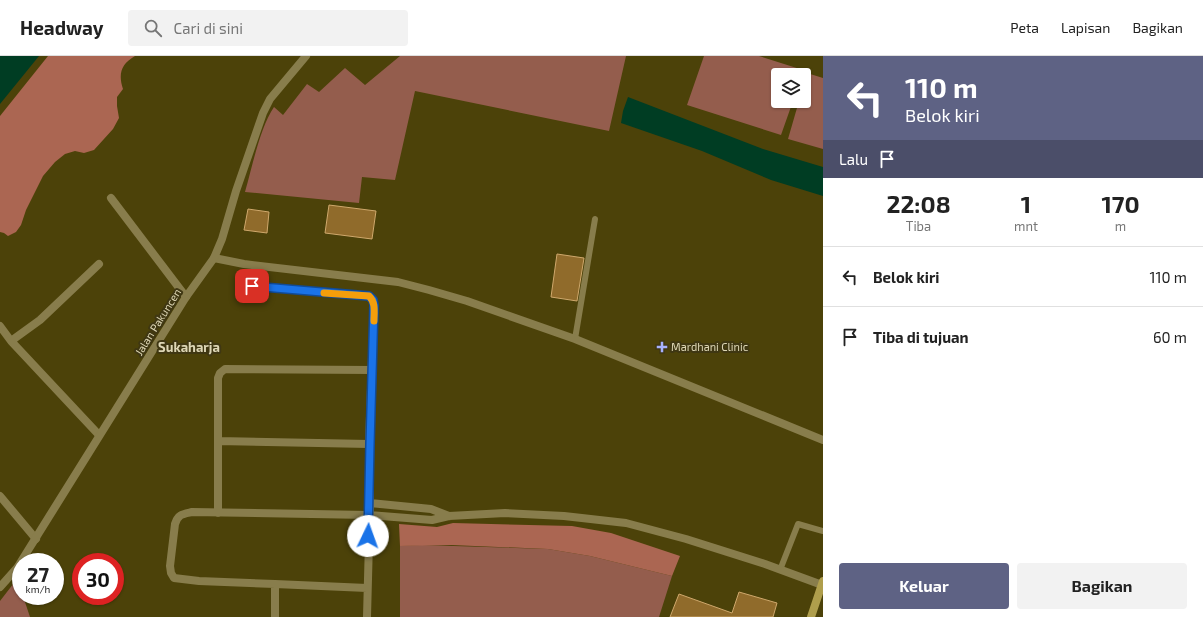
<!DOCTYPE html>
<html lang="id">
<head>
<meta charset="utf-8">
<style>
  body { margin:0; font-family:"Exo 2",sans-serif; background:#f2f2f2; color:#222; height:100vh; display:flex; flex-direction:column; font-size:15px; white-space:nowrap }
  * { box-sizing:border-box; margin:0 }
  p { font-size:13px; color:#767676 }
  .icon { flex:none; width:22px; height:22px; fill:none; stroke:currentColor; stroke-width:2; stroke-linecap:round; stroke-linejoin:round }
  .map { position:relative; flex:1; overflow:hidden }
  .side { display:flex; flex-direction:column; background:#fff; width:380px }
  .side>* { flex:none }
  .guide { background:#5e6284; color:#fff; overflow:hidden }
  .controls { position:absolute; left:771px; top:12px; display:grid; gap:8px }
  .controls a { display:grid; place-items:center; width:40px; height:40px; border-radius:4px; background:#fff; box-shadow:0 1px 3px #0004; font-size:20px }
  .speed { position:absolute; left:12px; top:497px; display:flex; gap:8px; font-size:20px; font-weight:700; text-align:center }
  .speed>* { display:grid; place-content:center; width:52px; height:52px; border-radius:50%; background:#fff; box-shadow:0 1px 3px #0004; line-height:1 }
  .speed small { font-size:10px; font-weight:400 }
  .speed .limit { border:6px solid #d22; background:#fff; color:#111 }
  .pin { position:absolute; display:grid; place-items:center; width:34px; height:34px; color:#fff; margin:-17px; border-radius:8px; box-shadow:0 2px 6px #0006 }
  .me { position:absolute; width:44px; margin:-22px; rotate:3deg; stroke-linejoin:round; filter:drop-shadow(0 0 3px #0008) }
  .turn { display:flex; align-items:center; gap:14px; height:84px; padding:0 16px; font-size:18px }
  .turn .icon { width:52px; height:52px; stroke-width:2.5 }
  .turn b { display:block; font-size:28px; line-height:34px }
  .then { display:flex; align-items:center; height:38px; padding:0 16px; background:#0003; gap:8px; font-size:15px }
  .eta { display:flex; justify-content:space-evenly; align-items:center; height:68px; text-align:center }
  .eta b { font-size:24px; font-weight:700; line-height:28px }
  .action { display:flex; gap:8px; margin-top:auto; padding:8px 16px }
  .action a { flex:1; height:46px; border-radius:4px; background:#5e6284; color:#fff; font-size:16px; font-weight:700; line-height:46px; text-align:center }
  .action a+a { background:#f2f2f2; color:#222 }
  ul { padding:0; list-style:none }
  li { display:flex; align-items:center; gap:12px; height:60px; padding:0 16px; border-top:1px solid #e0e0e0 }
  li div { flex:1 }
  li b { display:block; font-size:15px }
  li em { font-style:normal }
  header { display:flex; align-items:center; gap:24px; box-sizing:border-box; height:56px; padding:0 20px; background:#fff; border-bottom:1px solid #e0e0e0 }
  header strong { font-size:19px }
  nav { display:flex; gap:22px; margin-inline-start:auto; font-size:14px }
  .search { width:280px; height:36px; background:#f2f2f2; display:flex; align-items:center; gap:10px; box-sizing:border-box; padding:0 14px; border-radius:4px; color:#767676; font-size:15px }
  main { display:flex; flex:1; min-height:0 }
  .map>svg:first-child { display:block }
  .green { fill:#945d4d }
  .forest { fill:#ab6652 }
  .water { fill:#003d23 }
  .building { fill:#906b2b; stroke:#cfa86c }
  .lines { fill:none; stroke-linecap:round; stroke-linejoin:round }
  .service { stroke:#887d4c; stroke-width:6 }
  .minor { stroke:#887d4c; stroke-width:8 }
  .tertiary { stroke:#887d4c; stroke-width:8 }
  .secondary { stroke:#af9e4c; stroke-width:8 }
  .route-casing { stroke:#114b97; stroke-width:10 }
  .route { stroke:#1a73e8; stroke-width:7 }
  .slow { stroke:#f59e0b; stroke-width:7 }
  .poi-dot { fill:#a7b1fc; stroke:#3f3713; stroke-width:1.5 }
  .labels { text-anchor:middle; stroke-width:4; stroke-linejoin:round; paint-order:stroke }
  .street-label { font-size:11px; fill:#ddd6b5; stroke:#3f3713 }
  .poi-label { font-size:11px; fill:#ddd6b5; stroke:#3f3713; text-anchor:start }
  .quarter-label { font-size:13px; font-weight:bold; fill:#ddd6b5; stroke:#3f3713 }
</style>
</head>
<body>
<header>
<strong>Headway</strong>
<div class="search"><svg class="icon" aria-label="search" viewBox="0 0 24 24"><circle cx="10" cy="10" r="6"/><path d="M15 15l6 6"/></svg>Cari di sini</div>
<nav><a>Peta</a><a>Lapisan</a><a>Bagikan</a></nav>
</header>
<main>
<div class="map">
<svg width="823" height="561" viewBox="0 0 823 561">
  <rect width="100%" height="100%" fill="#4c4209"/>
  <!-- green -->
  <path class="green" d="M 400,0 L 626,0 L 609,75 L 415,35 L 395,124 L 362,121 L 359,147 L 245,136 C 252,112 260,71 274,51 L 283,59 L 307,28 L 319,36 L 345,12 L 365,29 Z
    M 704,0 L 759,0 L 803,14 L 801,19 L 778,19 L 778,45 L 793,45 L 781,79 L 687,49 Z
    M 807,17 L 823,22 L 823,93 L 788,83 L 799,45 L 804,45 L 804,29 Z
    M 422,489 L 548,493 L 590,500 L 672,520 L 659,561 L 400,561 L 400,490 Z
    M 17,523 L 21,535 L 21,540 L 23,540 L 30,561 L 0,561 L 0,545 Z"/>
  <!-- forest -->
  <path class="forest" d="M 48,0 L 135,0 C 121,8 118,18 123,33 L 117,41 L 117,50 L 119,62 L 113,73 L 94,94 L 84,97 L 75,95 L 65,98 L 55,106 L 43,120 L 26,154 L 21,169 L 16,176 L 8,180 L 4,177 L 0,176 L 0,60 Z
    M 453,467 L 572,470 L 611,477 L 680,500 L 672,520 L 590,500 L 548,493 L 451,489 L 400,490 L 399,468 L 437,471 Z"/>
  <!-- water -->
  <path class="water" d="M 0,0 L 39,0 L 0,48 Z
    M 628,41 L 763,93 L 823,111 L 823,140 L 771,124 L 702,95 L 621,67 L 623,55 Z"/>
  <!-- building -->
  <path class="building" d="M 329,149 L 376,155 L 372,183 L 325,177 Z
    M 248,153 L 269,156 L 267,177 L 244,174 Z
    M 557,198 L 584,202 L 577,245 L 551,241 Z
    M 739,536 L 777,547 L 773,561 L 670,561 L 679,538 L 732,557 Z"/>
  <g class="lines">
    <!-- service -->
    <path class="service" d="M 575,283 L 595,163
      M 780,514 L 798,468 L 823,475"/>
    <!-- minor -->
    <path class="minor" d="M 111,142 L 186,241
      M 214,202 L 244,208 L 398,226 L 429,234 L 467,245 L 575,283 L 823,384
      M 251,230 L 369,240 L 373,244 L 374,249 L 369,388 L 370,447 L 367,561
      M 0,270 L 11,285 L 99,379
      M 11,285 L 40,264 L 99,208
      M 218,385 L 369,388
      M 0,440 L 36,483
      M 370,447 L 431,453 L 449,460
      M 218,457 L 218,322 L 220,317 L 225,313 L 372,314
      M 275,528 L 199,525 L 174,522 L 171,517 L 170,510 L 175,468 C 178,458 183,458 192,456 L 369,459 L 432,464 L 449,460 L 505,457 L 564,460 L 626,467 L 686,483 L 765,508 L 822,529
      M 275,561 L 275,528 L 367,532"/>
    <!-- tertiary -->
    <path class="tertiary" d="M 0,531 L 17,512 L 186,241 L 214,202 L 222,183 L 236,135 L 263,57 L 270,43 L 306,0"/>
    <!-- secondary -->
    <path class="secondary" d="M 811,561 L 823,525"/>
  </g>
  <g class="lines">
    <!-- route casing -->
    <g class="route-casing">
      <path id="route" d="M 252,230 L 369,240 L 373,244 L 374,249 L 370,388 L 368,480"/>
    </g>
    <!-- route -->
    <use href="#route" class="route"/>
    <!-- slow -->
    <path class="slow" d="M 324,237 L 369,240 C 376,247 374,256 374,265"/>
  </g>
  <!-- markers -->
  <path class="poi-dot" d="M660 285h4v4h4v4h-4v4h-4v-4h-4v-4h4z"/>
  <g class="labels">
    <!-- street labels -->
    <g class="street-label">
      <text transform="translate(158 266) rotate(-58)" y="4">Jalan Pakuncen</text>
    </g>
    <!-- poi labels -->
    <g class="poi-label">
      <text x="671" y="295">Mardhani Clinic</text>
    </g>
    <!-- quarter labels -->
    <g class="quarter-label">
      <text x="189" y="296">Sukaharja</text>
    </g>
  </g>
</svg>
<div class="controls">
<a><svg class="icon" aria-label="layers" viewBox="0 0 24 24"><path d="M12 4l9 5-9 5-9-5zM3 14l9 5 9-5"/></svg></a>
</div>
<div class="speed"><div>27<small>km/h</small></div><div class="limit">30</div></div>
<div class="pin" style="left:252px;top:230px;background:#d93025"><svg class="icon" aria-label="arrive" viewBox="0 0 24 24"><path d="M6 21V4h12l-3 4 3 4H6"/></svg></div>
<svg class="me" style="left:368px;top:480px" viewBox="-20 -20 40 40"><circle r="19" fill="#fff"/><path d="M0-13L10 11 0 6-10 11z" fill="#1a73e8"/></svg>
</div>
<section class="side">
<div class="guide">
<div class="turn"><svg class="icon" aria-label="left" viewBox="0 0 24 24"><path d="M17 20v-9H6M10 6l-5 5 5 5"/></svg><div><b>110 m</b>Belok kiri</div></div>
<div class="then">Lalu<svg class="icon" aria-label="arrive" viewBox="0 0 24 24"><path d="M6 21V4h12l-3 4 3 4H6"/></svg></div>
</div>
<div class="eta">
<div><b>22:08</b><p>Tiba</p></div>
<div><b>1</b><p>mnt</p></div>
<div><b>170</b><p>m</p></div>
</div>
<ul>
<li><svg class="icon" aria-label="left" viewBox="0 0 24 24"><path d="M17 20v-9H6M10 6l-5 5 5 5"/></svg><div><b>Belok kiri</b></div><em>110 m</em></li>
<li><svg class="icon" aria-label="arrive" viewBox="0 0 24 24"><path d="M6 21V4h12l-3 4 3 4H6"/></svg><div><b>Tiba di tujuan</b></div><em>60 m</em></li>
</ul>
<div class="action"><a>Keluar</a><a>Bagikan</a></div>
</section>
</main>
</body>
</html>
